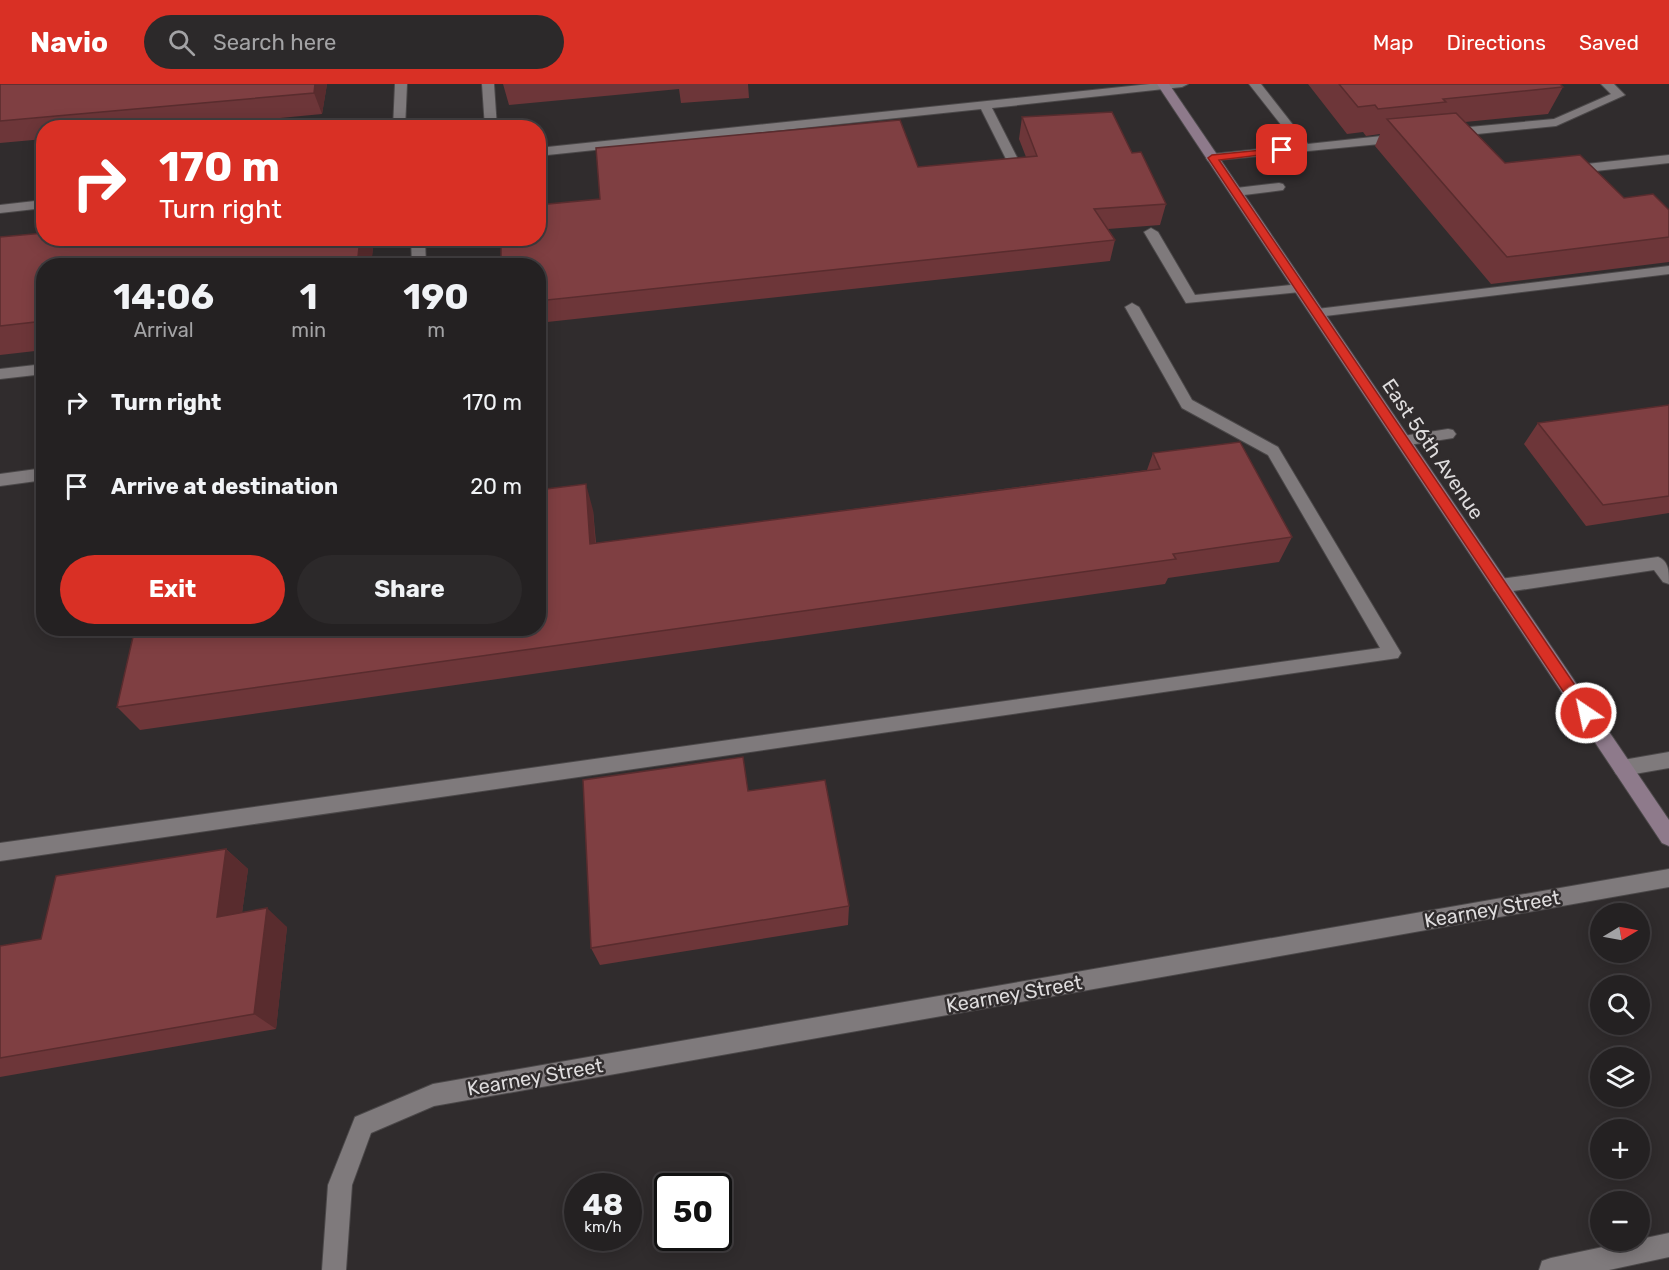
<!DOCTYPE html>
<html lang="en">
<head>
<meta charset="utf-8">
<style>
  body { margin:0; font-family:Rubik,sans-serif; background:#2c292a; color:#f1f3f6; height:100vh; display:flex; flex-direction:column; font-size:22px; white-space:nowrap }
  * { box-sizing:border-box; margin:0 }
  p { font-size:20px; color:#a3a3a5 }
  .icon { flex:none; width:33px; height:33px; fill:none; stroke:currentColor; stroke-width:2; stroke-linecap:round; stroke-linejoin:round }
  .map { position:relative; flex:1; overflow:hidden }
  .panel { position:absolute; left:36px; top:174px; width:510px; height:378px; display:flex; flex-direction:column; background:#242122; border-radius:24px; box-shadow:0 3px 15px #0003,0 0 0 2px #413e40 }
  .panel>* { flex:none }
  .banner { position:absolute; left:36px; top:36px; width:510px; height:126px; border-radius:24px; box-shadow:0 3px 15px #0003,0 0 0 2px #413e40; background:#d93025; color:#fff; overflow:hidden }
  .needle { width:39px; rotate:80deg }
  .fabs { position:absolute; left:1590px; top:819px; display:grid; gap:12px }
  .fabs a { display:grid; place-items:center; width:60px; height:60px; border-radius:50%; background:#242122; box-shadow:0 3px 15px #0003,0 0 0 2px #413e40; font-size:30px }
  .speed { position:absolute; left:564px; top:1089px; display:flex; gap:12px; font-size:30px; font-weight:700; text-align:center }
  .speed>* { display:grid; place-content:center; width:78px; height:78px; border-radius:50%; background:#242122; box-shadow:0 3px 15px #0003,0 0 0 2px #413e40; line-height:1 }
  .speed small { font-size:15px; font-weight:400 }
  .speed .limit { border:3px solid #111; border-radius:9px; background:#fff; color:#111 }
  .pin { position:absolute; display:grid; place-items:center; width:51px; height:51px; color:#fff; margin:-26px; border-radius:12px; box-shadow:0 3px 9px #0006 }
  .me { position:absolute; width:66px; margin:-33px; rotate:326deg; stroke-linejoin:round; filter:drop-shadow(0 0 4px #0008) }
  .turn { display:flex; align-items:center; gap:21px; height:126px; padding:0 24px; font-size:27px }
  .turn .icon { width:78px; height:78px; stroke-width:2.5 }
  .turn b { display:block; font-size:42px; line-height:51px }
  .eta { display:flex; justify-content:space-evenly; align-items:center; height:102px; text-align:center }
  .eta b { font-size:36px; font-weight:700; line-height:42px }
  .cta { display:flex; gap:12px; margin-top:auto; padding:12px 24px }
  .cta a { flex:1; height:69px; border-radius:36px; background:#d93025; color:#fff; font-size:24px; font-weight:700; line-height:69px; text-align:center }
  .cta a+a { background:#2c292a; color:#f1f3f6 }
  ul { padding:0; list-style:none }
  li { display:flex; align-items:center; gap:18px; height:84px; padding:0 24px }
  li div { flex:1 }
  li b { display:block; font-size:22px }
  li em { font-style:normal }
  header { display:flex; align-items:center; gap:36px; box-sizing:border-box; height:84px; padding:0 30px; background:#d93025; color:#fff }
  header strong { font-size:28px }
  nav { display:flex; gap:33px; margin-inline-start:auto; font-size:21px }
  .search { width:420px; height:54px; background:#2c292a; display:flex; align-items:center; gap:15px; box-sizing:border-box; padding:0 21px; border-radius:33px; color:#a3a3a5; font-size:22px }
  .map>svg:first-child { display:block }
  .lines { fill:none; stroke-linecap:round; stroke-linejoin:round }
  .lane-casing { stroke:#4b4849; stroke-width:2 }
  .street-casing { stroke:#4b4849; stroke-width:2 }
  .secondary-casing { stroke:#4b4849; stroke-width:2 }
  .lane { fill:#7f7a7c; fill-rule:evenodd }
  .street { fill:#7f7a7c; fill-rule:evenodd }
  .secondary { fill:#8e7a8b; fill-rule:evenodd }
  .wall { fill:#6d3639 }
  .shaded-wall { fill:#592c2e }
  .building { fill:#7f3f42; stroke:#592c2e; stroke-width:1.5 }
  .route { fill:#d93025; stroke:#8d1f18; stroke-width:1.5 }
  .labels { text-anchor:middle; stroke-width:5; stroke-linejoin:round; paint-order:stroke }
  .street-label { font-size:20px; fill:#dedcdd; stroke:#302c2d }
</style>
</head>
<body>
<header>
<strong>Navio</strong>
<div class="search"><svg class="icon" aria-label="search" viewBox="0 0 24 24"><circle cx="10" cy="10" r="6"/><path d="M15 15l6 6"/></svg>Search here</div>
<nav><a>Map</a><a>Directions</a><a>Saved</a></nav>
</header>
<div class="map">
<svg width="1669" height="1186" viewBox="0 0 1669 1186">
  <rect width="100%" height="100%" fill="#302c2d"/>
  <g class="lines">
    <!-- lane casing -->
    <g class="lane-casing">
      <path id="lane" d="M 395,0 L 407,0 L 405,44 L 393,44 Z
        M 482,0 L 494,0 L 497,44 L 485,44 Z
        M 1150,0 L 1188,0 L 1182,3 L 992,24 L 1024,87 L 1018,91 L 1012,87 L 981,25 L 538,72 L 538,64 Z
        M 1249,0 L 1261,0 L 1308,60 L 1400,50 L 1406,54 L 1400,58 L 1208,77 L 1206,74 L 1212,70 L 1297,61 Z
        M 1601,0 L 1614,0 L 1625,11 L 1556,42 L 1448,53 L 1442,49 L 1448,45 L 1554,35 L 1611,10 Z
        M 1669,71 L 1669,79 L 1568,90 L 1562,86 L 1568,82 Z
        M 1279,99 L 1283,100 L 1285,103 L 1283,106 L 1236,112 L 1230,108 L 1236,104 Z
        M 44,116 L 44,124 L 0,129 L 0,121 Z
        M 1151,144 L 1158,148 L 1195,211 L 1300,200 L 1307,204 L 1300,208 L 1186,219 L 1144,148 Z
        M 411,154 L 425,154 L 426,182 L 412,182 Z
        M 1669,182 L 1669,190 L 1317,233 L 1310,229 L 1317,225 Z
        M 1132,219 L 1139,223 L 1192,316 L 1278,363 L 1398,564 L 1401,569 L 1398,574 L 0,777 L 0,759 L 1380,564 L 1268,371 L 1182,324 L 1125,223 Z
        M 44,280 L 44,290 L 0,295 L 0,285 Z
        M 1448,345 L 1453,346 L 1456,350 L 1453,354 L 1403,362 L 1398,361 L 1395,357 L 1398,353 L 1403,352 Z
        M 44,384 L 44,396 L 0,402 L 0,390 Z
        M 1658,473 C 1669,477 1669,488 1669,500 L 1663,498 L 1654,486 L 1500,509 L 1494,507 L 1492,502 L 1494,497 L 1500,495 Z
        M 1669,668 L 1669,684 L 1623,692 L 1616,690 L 1613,684 L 1616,678 L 1623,676 Z
        M 1669,1149 L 1669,1173 L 1609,1186 L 1539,1186 L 1542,1177 L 1551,1174 Z"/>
    </g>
    <!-- street casing -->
    <g class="street-casing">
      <path id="street" d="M 1669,785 L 1669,803 L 434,1022 L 371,1049 L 352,1101 L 346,1186 L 322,1186 L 328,1101 L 355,1033 L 433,1000 Z"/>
    </g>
    <!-- secondary casing -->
    <g class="secondary-casing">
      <path id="secondary" d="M 1157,0 L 1169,0 L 1669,736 L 1669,762 L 1662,759 Z"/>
    </g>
    <!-- lane -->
    <use href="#lane" class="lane"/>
    <!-- street -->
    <use href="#street" class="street"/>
    <!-- secondary -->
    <use href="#secondary" class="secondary"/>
  </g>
  <!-- wall -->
  <path class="wall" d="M 0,0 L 327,0 L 322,30 L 175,44 L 44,44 L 44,55 L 0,59 Z
    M 503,0 L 748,0 L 749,14 L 681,19 L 679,5 L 509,21 Z
    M 1308,0 L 1560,0 L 1563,3 L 1548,30 L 1465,38 L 1505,79 L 1624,114 L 1669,126 L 1669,178 L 1491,200 L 1375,62 L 1380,50 L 1366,52 L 1363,48 L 1347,50 Z
    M 1022,33 L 1132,69 L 1166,120 L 1160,141 L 1108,145 L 1115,156 L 1110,177 L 538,239 L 538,182 L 600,115 L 1026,73 L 1019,55 Z
    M 0,153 L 44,154 L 374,154 L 371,182 L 44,182 L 44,266 L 0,271 Z
    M 1669,321 L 1669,429 L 1586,442 L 1524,360 L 1538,339 Z
    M 1153,369 L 1292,453 L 1279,478 L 1168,494 L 1165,500 L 140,646 L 117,623 L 538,544 L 593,426 L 596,459 L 1147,386 Z
    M 748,707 L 849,822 L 848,841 L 600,881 L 591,864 Z
    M 226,765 L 248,785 L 242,829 L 287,843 L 276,945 L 0,993 L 0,862 L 41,855 Z"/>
  <!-- shaded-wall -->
  <path class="shaded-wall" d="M 315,0 L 327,0 L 322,30 L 314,9 Z
    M 360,154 L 374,154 L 371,182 L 357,182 Z
    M 586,400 L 593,426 L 597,485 L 590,460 Z
    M 226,765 L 248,785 L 239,851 L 217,833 Z
    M 267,824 L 287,843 L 276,945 L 254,930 Z"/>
  <!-- building -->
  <path class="building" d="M 0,0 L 315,0 L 314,9 L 0,37 Z
    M 1339,0 L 1560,0 L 1563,3 L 1443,15 L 1446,18 L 1378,25 L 1375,21 L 1358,23 Z
    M 1112,28 L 1132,69 L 1141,68 L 1166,120 L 1094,125 L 1115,156 L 538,217 L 538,182 L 501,182 L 501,154 L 538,154 L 538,121 L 600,115 L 596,64 L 900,36 L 918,83 L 1037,72 L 1022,33 Z
    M 1456,29 L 1505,79 L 1580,71 L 1624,114 L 1653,110 L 1669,126 L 1669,153 L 1507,173 L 1387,35 Z
    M 44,149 L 44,154 L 360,154 L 357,182 L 44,182 L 44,237 L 0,242 L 0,153 Z
    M 1669,321 L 1669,412 L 1603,421 L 1538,339 Z
    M 1240,358 L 1292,453 L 1173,470 L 1176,475 L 117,623 L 135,544 L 538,544 L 538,406 L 586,400 L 590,460 L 1160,385 L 1153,369 Z
    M 743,673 L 748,707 L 825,696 L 849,822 L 591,864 L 583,696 Z
    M 226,765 L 217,833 L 267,824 L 254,930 L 0,974 L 0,862 L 41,855 L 56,792 Z"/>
  <!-- route -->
  <path class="route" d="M 1282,64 L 1286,66 L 1285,68 L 1219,76 L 1591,625 L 1593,629 L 1591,634 L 1581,634 L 1208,74 L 1212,71 Z"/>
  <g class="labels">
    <!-- street labels -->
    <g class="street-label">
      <text transform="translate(1433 365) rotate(56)" y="7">East 56th Avenue</text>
      <text transform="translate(1492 825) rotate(-10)" y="7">Kearney Street</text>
      <text transform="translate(1014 910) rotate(-10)" y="7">Kearney Street</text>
      <text transform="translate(535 993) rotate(-10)" y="7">Kearney Street</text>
    </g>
  </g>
</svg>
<div class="fabs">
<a><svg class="needle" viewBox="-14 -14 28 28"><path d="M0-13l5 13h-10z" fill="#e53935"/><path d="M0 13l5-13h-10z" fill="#a3a3a5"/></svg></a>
<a><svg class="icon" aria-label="search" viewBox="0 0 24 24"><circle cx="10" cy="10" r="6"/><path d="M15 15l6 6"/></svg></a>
<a><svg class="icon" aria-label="layers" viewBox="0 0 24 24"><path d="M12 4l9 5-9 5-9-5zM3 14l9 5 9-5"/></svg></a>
<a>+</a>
<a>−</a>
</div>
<div class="speed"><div>48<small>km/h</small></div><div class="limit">50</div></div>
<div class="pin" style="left:1282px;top:66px;background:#d93025"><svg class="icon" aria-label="arrive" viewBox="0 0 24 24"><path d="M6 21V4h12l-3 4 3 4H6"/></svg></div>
<svg class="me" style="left:1586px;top:629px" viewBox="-20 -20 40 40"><circle r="17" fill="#d93025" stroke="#fff" stroke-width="3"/><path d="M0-11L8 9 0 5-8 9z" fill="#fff"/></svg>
<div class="banner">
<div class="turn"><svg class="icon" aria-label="right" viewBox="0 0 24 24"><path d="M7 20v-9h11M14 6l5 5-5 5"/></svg><div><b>170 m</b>Turn right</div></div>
</div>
<section class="panel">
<div class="eta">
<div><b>14:06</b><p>Arrival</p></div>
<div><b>1</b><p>min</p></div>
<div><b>190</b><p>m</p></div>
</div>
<ul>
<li><svg class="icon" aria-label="right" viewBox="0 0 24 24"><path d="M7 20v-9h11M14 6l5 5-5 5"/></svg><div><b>Turn right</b></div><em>170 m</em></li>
<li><svg class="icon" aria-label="arrive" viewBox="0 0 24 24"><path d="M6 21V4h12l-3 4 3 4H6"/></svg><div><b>Arrive at destination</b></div><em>20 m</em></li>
</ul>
<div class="cta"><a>Exit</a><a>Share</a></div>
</section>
</div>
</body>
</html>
